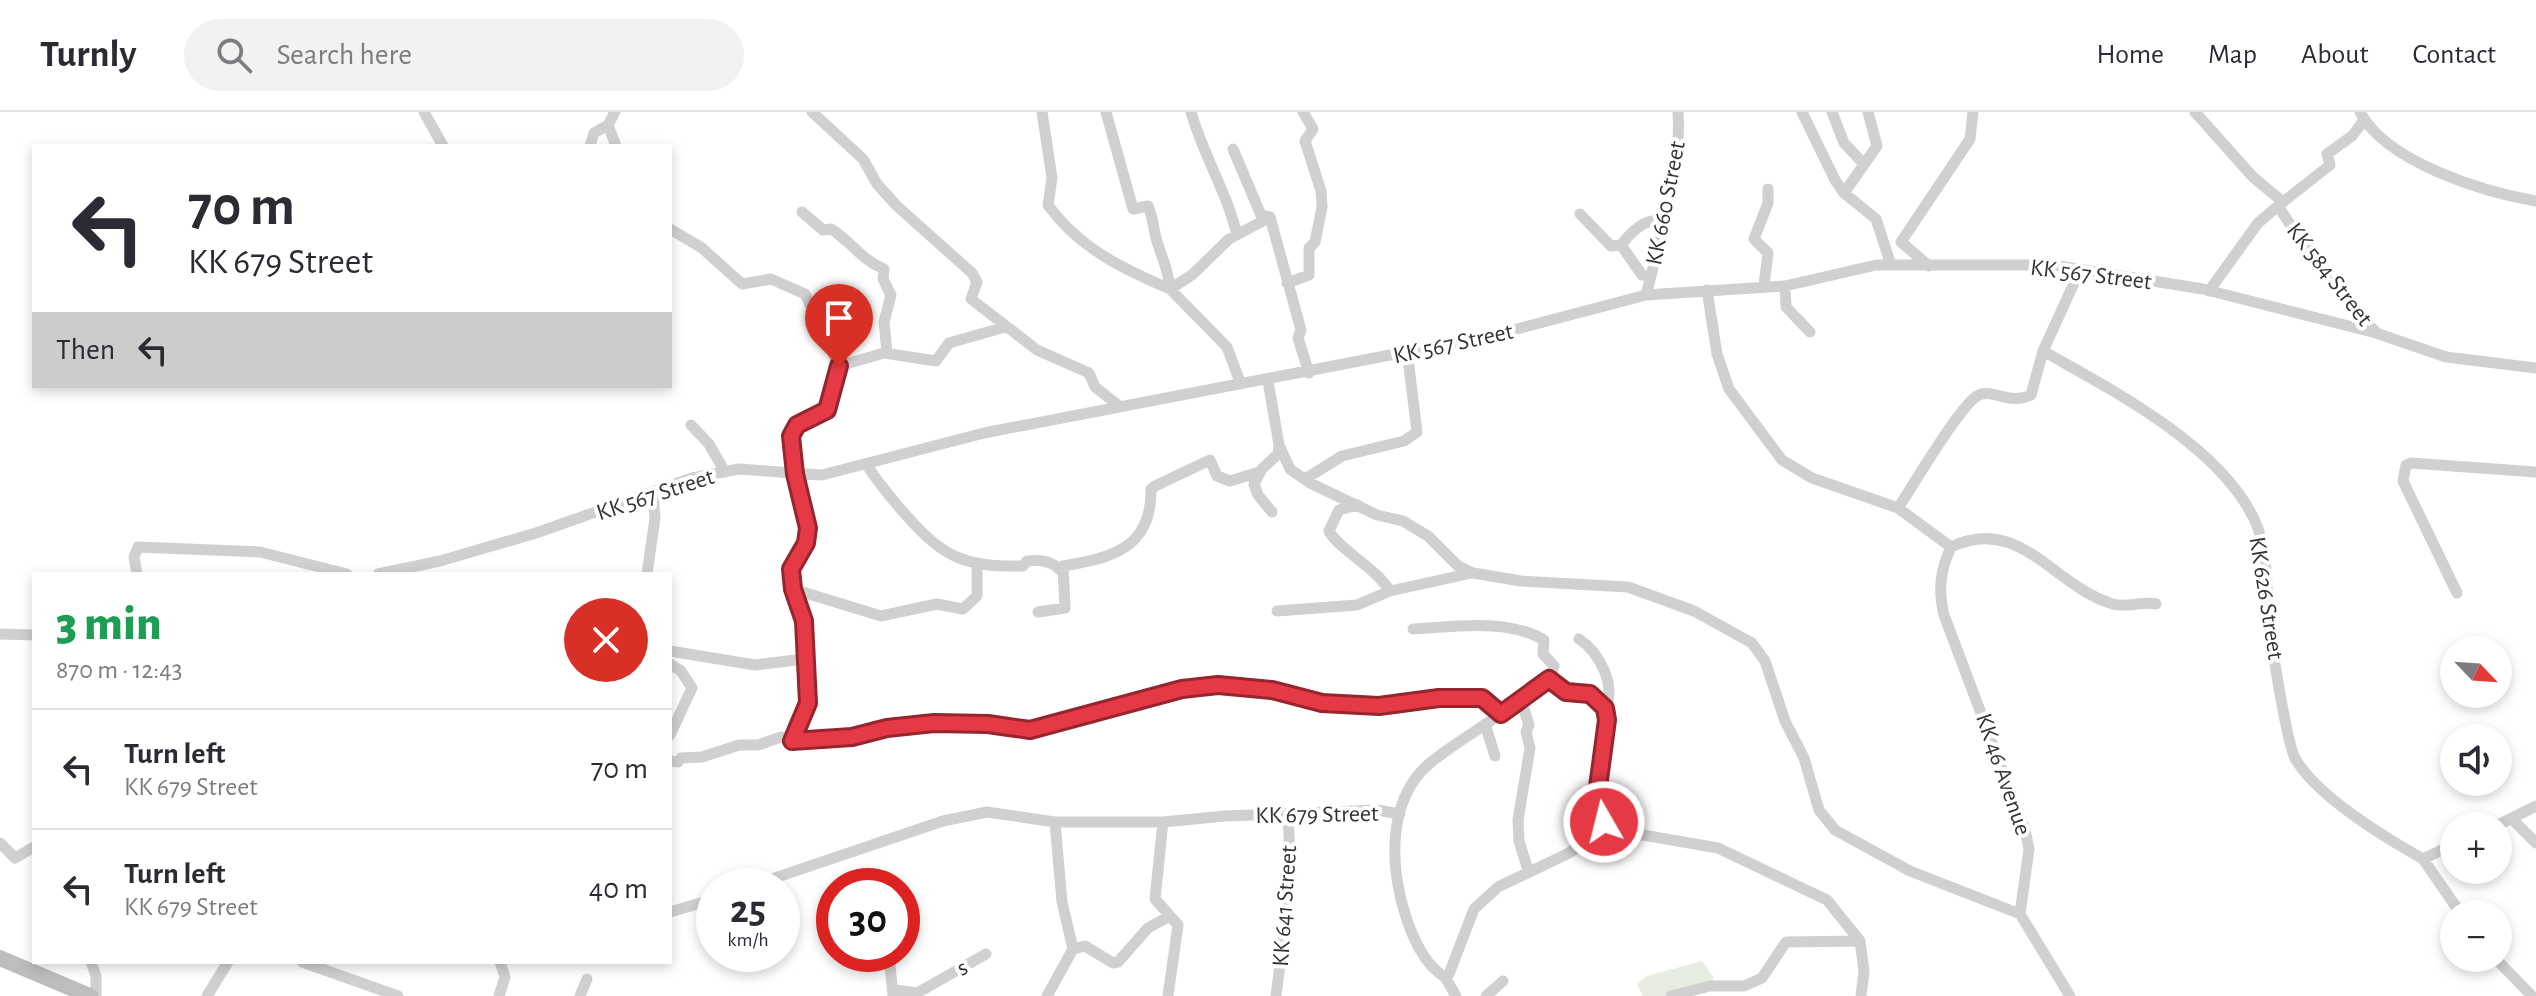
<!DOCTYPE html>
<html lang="en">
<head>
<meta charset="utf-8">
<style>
  body { margin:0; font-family:"Alegreya Sans",sans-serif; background:#f2f2f3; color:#2b2b33; height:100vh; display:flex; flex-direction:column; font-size:30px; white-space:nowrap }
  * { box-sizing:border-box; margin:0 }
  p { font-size:26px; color:#7c7c81 }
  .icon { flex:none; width:44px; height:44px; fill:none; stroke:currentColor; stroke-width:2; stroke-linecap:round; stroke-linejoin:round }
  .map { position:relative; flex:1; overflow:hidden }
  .side { position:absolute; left:32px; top:460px; width:640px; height:392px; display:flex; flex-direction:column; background:#fff; border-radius:0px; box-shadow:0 4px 12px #0003 }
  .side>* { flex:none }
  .hud { position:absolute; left:32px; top:32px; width:640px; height:244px; border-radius:0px; box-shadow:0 4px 12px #0003; background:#fff; color:#2b2b33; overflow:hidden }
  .needle { width:52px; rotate:115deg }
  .controls { position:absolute; left:2440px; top:524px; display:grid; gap:16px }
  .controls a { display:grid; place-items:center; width:72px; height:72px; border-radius:50%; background:#fff; box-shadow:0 4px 12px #0003; font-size:40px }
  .speed { position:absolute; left:696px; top:756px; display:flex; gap:16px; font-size:40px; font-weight:700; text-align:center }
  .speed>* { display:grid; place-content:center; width:104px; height:104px; border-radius:50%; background:#fff; box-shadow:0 4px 12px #0003; line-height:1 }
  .speed small { font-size:20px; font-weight:400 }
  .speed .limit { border:12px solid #d22; background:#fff; color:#111 }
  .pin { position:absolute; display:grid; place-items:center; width:68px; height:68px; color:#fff; margin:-82px -34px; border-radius:50% 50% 50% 0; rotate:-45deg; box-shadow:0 0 8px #0007 }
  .pin .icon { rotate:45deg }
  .me { position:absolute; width:88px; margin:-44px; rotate:352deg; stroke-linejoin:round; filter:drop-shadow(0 0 6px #0008) }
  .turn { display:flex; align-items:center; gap:28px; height:168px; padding:0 24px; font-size:36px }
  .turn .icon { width:104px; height:104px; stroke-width:2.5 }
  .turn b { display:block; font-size:56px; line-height:68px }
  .then { display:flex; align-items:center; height:76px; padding:0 24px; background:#0003; gap:16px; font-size:30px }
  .round { display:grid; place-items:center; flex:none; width:84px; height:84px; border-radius:42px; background:#f2f2f3 }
  .overview { display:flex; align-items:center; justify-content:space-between; height:136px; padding:0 24px }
  h1 { font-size:48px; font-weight:800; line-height:60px; color:#1e9e55 }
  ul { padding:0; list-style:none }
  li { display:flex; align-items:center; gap:24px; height:120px; padding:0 24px; border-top:2px solid #e1e1e2 }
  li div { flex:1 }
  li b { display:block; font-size:30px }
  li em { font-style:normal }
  header { display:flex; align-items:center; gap:48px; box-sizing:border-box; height:112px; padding:0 40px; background:#fff; border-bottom:2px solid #e1e1e2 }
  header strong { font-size:38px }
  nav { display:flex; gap:44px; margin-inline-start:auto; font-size:28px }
  .search { width:560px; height:72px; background:#f2f2f3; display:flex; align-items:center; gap:20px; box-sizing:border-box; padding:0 28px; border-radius:44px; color:#7c7c81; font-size:30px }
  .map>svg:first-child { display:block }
  .green { fill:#e6ecdf }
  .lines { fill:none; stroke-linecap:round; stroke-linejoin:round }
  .street { stroke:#d0d0d0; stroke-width:11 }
  .secondary { stroke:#bdbdbd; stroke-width:16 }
  .route-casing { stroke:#96252e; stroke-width:20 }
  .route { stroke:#e63946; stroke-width:14 }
  .labels { text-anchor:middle; stroke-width:8; stroke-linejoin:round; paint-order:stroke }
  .street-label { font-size:24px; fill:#333; stroke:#fff }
</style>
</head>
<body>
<header>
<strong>Turnly</strong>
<div class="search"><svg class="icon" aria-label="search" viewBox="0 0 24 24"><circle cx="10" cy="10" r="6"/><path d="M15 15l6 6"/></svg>Search here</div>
<nav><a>Home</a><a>Map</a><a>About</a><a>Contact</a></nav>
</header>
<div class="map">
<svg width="2536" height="884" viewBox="0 0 2536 884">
  <rect width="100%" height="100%" fill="#fff"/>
  <!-- green -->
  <path class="green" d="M 1702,849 L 1713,865 L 1713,874 L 1679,884 L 1643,884 L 1637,872 L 1647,864 Z"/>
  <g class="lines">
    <!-- street -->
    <path class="street" d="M 424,0 L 443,34
      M 615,0 L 608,13 L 616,34
      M 812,0 L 863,47 L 877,72 L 897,94 L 972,161 L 977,170 L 971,187 L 1037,238 L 1089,261 L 1095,275 L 1118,293
      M 1042,0 L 1052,66 L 1048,93 C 1079,136 1123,157 1170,177 L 1192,163 L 1229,127 L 1270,105 L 1301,218 L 1298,226 L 1309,261
      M 1106,0 L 1133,97 L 1148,94 C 1153,105 1153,115 1156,126 C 1161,144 1169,158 1170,177 L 1227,235 L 1240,270
      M 1191,0 C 1203,43 1227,80 1237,123
      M 1802,0 L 1835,68 L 1844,81 L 1876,107 L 1891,153
      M 1832,0 L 1844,31 L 1864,52
      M 2195,0 L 2253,65 L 2283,90 L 2278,94 C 2307,138 2336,183 2375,219
      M 2360,0 C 2386,50 2483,80 2536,89
      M 590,34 L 594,21 L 608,13
      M 1233,37 L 1261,103 L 1270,105
      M 1844,81 L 1877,34 L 1868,0
      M 2283,90 L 2330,53 L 2327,42 L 2352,24 L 2364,8
      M 802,100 L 823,118 L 831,117 C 852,130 860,147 884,157 L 883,167 L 891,183 L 884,210 L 887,241
      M 1580,102 L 1611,134 L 1621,133 L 1642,163 L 1651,164
      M 670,117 L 702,136 L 742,172 L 771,167 L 805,182 L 839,254 L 827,298 L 797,313 L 791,324 L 795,362 L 808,416 L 806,431 L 791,457 L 793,477 L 804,509 L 808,591 L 792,629
      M 1621,133 C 1632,119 1645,106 1664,108
      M 1929,154 L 1901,130 L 1970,27 L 1973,0
      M 1287,171 L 1309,163 L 1309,136 L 1315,130 L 1322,95 L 1321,79 L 1305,29 L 1313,17 L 1303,0
      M 1764,173 L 1768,141 L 1754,127 L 1768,91 L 1768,77
      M 1785,174 L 1786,195 L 1810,220
      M 1707,178 L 1717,242 L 1729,277 L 1782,348 L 1812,366 L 1898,396 L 1951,435
      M 2209,179 L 2258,111 L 2278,94
      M 1646,183 C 1660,127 1682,57 1678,0
      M 2043,239 C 2112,278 2219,333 2254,407 C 2269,437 2266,476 2269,509 C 2271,530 2287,632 2295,646 C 2316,684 2386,726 2423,747 L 2454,732
      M 839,254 L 884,241 L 936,249 L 949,231 L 1005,215
      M 1268,269 L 1279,333 L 1290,357 L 1310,371 L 1377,403 L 1403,409 L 1428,424 L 1458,454 L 1473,461 L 1521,469 L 1628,475 L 1694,499 L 1752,531 L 1765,549 L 1785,609 L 1804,646 L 1819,698 L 1835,718 L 1910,759 L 2020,802
      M 691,313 L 709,332 L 725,360
      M 867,353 C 878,371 891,386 905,402 C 944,446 964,455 1023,454 L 1027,449 C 1039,448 1051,448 1060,458
      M 1305,367 L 1342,344 L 1404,329 L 1417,320 L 1407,238
      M 1358,393 L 1339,398 L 1329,419 C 1338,437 1374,454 1390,479
      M 1898,396 C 1913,374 1959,295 1977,284 C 1991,275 2010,294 2031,283 L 2043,239 L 2080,158
      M 1272,400 L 1258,383 L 1254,372 L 1262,357 L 1278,342 L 1279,334
      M 1951,435 C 1940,459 1938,478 1944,503 L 2025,718 L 2029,737 L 2020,802 L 2070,884
      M 1951,435 C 2020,402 2054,475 2113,492 C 2127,496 2142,489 2156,492
      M 137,462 L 134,445 L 138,435 L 260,440 L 347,462
      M 378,462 L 440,449 L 536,421 L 692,366 L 739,357 L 822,363 L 984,321 L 1494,223 L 1646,183 L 1785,174 L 1876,153 L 2053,153 L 2203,177 L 2376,221 L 2446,245 L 2536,256
      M 647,462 L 655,406 L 653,382
      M 793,477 L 881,504 L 937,492 L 963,497 L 977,484 L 977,452
      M 2457,481 L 2403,369 L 2406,353 L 2411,351 L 2536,360
      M 1277,499 L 1357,493 L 1390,479 L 1472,461
      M 1038,500 L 1065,496 L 1063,454 C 1112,446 1152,436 1151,377 L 1155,374 L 1210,348 L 1217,364 L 1230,369 L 1259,360
      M 1413,517 C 1453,515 1508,506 1544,528 L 1543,542 L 1554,554 L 1549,567
      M 0,522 L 34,523
      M 1579,527 C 1599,540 1617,574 1605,596
      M 670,539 L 755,553 L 804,547
      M 670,552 L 681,559 L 692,576 L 670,623
      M 1520,585 L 1529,613 L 1526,620 L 1530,636 L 1518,708 L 1519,729 L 1528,758
      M 1485,612 L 1495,644
      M 670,649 L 678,650 L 681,646 L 702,645 L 739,633 L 758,633 L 781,625 L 792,629 L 852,625 L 887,616 L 934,611 L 988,612 L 1030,618 L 1182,577 L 1218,573 L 1272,578 L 1322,591 L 1379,594 L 1439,586 L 1482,586 L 1501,602
      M 2512,707 L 2536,731
      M 1163,710 L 1155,787 L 1178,813 L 1168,884
      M 2496,714 L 2536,694
      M 1608,717 L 1567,742 L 1498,775 L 1474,797 L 1449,862 L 1445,865 C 1424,853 1413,826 1406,805 C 1390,756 1386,688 1430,651 C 1452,633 1477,619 1500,602 C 1516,591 1530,571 1549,567 C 1556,571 1562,578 1570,581 C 1580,585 1591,580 1599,588 C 1618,607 1587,679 1608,717 L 1718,736 L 1827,788 L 1860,829 L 1864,859 L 1861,884
      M 0,731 L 15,746 L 34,735
      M 2423,747 L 2461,802
      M 751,774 L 943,709 L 987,700 L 1055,710 L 1163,710 L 1225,704 L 1377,698 L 1400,702
      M 670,800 L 714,787
      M 1073,837 L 1085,834 L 1113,851 L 1118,850 L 1148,816 L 1170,804
      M 889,842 L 893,884
      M 2495,846 L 2532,884
      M 91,850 L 96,864 L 96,884
      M 302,850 L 398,884
      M 1445,865 L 1456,884
      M 895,878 L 917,881 L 986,842
      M 207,884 L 228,850
      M 499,884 L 505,865 L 500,850
      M 580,884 L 587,867
      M 1047,884 L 1073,837 L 1062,790 L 1055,710
      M 1276,884 L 1291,765 L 1288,704
      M 1486,884 L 1503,869
      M 1671,884 L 1710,874 L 1744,874 L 1762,866 L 1786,830 L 1860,829"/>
    <!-- secondary -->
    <path class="secondary" d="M 0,846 L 90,884"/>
  </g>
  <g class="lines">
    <!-- route casing -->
    <g class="route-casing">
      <path id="route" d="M 839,254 L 827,298 L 797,313 L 791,324 L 795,362 L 808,416 L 806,431 L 791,457 L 793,477 L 804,509 L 808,591 L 792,629 L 852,625 L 887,616 L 934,611 L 988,612 L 1030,618 L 1182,577 L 1218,573 L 1272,578 L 1322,591 L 1379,594 L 1439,586 L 1482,586 L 1501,602 L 1549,567 L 1566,580 L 1590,582 L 1605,596 L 1607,608 L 1598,675 L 1604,710"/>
    </g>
    <!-- route -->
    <use href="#route" class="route"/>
  </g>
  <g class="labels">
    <!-- street labels -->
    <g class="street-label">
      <text transform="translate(1665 91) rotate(-79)" y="8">KK 660 Street</text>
      <text transform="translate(2091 162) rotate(7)" y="8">KK 567 Street</text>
      <text transform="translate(2330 162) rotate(52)" y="8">KK 584 Street</text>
      <text transform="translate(1453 231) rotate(-12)" y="8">KK 567 Street</text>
      <text transform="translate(655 382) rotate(-18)" y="8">KK 567 Street</text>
      <text transform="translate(2267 486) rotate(81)" y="8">KK 626 Street</text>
      <text transform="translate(2004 662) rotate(71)" y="8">KK 46 Avenue</text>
      <text transform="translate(1317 702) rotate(-1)" y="8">KK 679 Street</text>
      <text transform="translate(1284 794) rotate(-86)" y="8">KK 641 Street</text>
      <text transform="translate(962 855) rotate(-26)" y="8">s</text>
    </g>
  </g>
</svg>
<div class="controls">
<a><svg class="needle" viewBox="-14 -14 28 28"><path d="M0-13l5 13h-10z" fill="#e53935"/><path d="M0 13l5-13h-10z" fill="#7c7c81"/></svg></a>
<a><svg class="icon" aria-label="sound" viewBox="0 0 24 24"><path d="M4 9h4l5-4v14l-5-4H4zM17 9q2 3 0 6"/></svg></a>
<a>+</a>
<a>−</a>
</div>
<div class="speed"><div>25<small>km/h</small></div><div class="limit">30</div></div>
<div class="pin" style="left:839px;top:254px;background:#d93025"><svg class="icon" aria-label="arrive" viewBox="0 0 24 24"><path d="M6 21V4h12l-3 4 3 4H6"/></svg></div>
<svg class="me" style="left:1604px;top:710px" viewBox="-20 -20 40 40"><circle r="17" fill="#e63946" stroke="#fff" stroke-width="3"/><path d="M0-11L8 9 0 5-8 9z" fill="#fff"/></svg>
<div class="hud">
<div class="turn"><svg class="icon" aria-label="left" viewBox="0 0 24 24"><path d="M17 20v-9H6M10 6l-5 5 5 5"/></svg><div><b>70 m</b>KK 679 Street</div></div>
<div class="then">Then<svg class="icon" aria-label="left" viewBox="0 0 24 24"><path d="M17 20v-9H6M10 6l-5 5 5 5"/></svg></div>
</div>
<section class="side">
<div class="overview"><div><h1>3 min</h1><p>870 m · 12:43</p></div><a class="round" style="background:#d93025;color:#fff"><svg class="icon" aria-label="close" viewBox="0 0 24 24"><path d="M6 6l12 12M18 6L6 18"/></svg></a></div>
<ul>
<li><svg class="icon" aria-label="left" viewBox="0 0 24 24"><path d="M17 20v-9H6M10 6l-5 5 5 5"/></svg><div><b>Turn left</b><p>KK 679 Street</p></div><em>70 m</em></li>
<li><svg class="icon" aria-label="left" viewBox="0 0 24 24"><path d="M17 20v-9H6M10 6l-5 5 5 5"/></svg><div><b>Turn left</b><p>KK 679 Street</p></div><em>40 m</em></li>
</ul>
</section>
</div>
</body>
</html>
